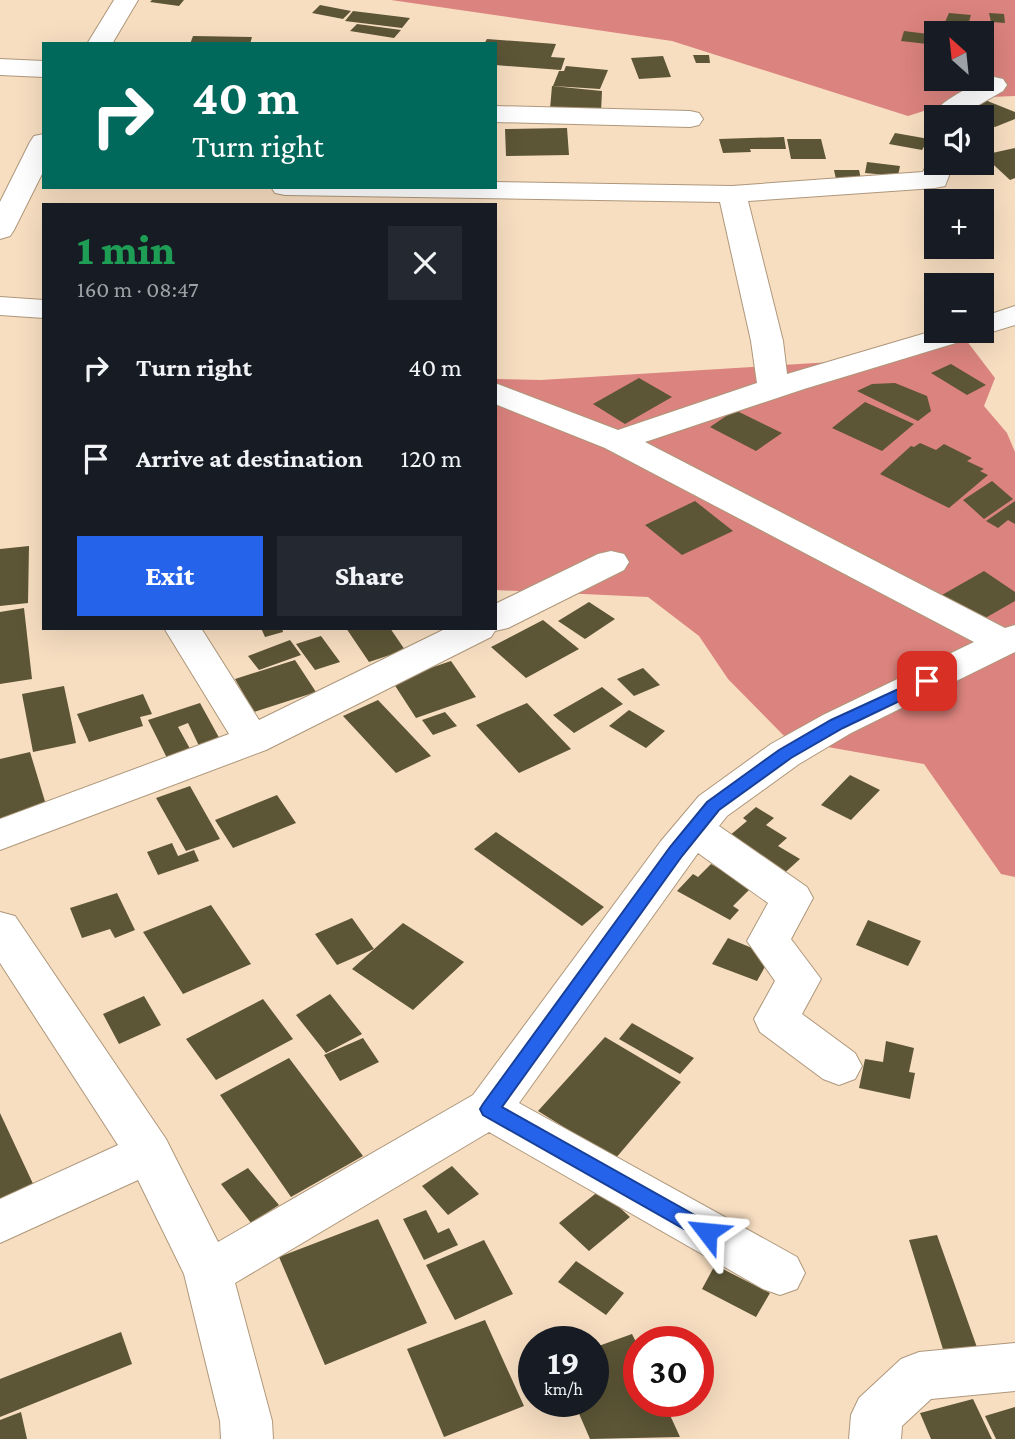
<!DOCTYPE html>
<html lang="en">
<head>
<meta charset="utf-8">
<style>
  body { margin:0; font-family:"Crimson Pro",serif; background:#242831; color:#f1f3f6; height:100vh; display:flex; flex-direction:column; font-size:26px; white-space:nowrap }
  * { box-sizing:border-box; margin:0 }
  p { font-size:23px; color:#9ea1a6 }
  .icon { flex:none; width:38px; height:38px; fill:none; stroke:currentColor; stroke-width:2; stroke-linecap:round; stroke-linejoin:round }
  .map { position:relative; flex:1; overflow:hidden }
  .drawer { position:absolute; left:42px; top:203px; width:455px; height:427px; display:flex; flex-direction:column; background:#171b24; border-radius:0px; box-shadow:0 7px 28px #0002 }
  .drawer>* { flex:none }
  .banner { position:absolute; left:42px; top:42px; width:455px; height:147px; border-radius:0px; box-shadow:0 7px 28px #0002; background:#00695c; color:#fff; overflow:hidden }
  .needle { width:46px; rotate:333deg }
  .controls { position:absolute; left:924px; top:21px; display:grid; gap:14px }
  .controls a { display:grid; place-items:center; width:70px; height:70px; border-radius:0px; background:#171b24; box-shadow:0 7px 28px #0002; font-size:35px }
  .speed { position:absolute; left:518px; top:1326px; display:flex; gap:14px; font-size:35px; font-weight:700; text-align:center }
  .speed>* { display:grid; place-content:center; width:91px; height:91px; border-radius:50%; background:#171b24; box-shadow:0 7px 28px #0002; line-height:1 }
  .speed small { font-size:18px; font-weight:400 }
  .speed .limit { border:10px solid #d22; background:#fff; color:#111 }
  .pin { position:absolute; display:grid; place-items:center; width:60px; height:60px; color:#fff; margin:-30px; border-radius:14px; box-shadow:0 4px 10px #0006 }
  .me { position:absolute; width:77px; margin:-38px; rotate:299deg; stroke-linejoin:round; filter:drop-shadow(0 0 5px #0008) }
  .turn { display:flex; align-items:center; gap:24px; height:147px; padding:0 35px; font-size:32px }
  .turn .icon { width:91px; height:91px; stroke-width:2.5 }
  .turn b { display:block; font-size:49px; line-height:60px }
  .round { display:grid; place-items:center; flex:none; width:74px; height:74px; border-radius:0px; background:#242831 }
  .head { display:flex; align-items:center; justify-content:space-between; height:119px; padding:0 35px }
  h1 { font-size:42px; font-weight:800; line-height:52px; color:#1e9e55 }
  .cta { display:flex; gap:14px; margin-top:auto; padding:14px 35px }
  .cta a { flex:1; height:80px; border-radius:0px; background:#2563eb; color:#fff; font-size:28px; font-weight:800; line-height:80px; text-align:center }
  .cta a+a { background:#242831; color:#f1f3f6 }
  ul { padding:0; list-style:none }
  li { display:flex; align-items:center; gap:21px; height:91px; padding:0 35px }
  li div { flex:1 }
  li b { display:block; font-size:26px }
  li em { font-style:normal }
  .map>svg:first-child { display:block }
  .forest { fill:#db837e; fill-rule:evenodd }
  .building { fill:#5c5536 }
  .lines { fill:none; stroke-linecap:round; stroke-linejoin:round }
  .minor-casing { stroke:#ae977b; stroke-width:2 }
  .minor { fill:#fff; fill-rule:evenodd }
  .route { fill:#2563eb; stroke:#184099; stroke-width:2 }
</style>
</head>
<body>
<div class="map">
<svg width="1015" height="1439" viewBox="0 0 1015 1439">
  <rect width="100%" height="100%" fill="#f7dec1"/>
  <!-- forest -->
  <path class="forest" d="M 391,0 L 1015,0 L 1015,96 L 965,98 L 908,116 L 672,41 ZM 936,33 L 982,33 L 982,79 L 936,79 Z
    M 963,336 L 995,378 L 984,406 L 1007,433 L 1015,452 L 1015,877 L 1001,874 L 924,764 L 788,740 L 728,679 L 699,636 L 648,597 L 495,590 L 495,379 L 541,380 L 848,361 Z"/>
  <!-- building -->
  <path class="building" d="M 152,0 L 184,0 L 179,6 L 150,2 Z
    M 320,5 L 351,11 L 343,19 L 312,13 Z
    M 353,11 L 410,18 L 402,28 L 345,21 Z
    M 949,13 L 971,15 L 968,25 L 945,22 Z
    M 989,13 L 1004,14 L 1005,23 L 991,22 Z
    M 357,24 L 401,30 L 394,38 L 350,31 Z
    M 904,31 L 936,35 L 936,45 L 901,41 Z
    M 193,36 L 252,37 L 250,44 L 190,44 Z
    M 487,39 L 556,44 L 551,57 L 565,58 L 561,70 L 495,65 L 495,44 L 484,44 Z
    M 693,55 L 709,55 L 710,63 L 696,63 Z
    M 663,56 L 671,77 L 639,79 L 631,58 Z
    M 566,66 L 608,70 L 600,89 L 553,86 L 559,71 L 564,71 Z
    M 552,86 L 602,91 L 601,112 L 550,109 Z
    M 985,100 L 1015,112 L 1015,119 L 995,127 L 982,122 L 982,117 L 971,117 L 959,113 Z
    M 567,128 L 569,155 L 506,156 L 505,129 Z
    M 895,133 L 929,139 L 922,150 L 889,144 Z
    M 784,137 L 786,149 L 750,149 L 751,152 L 723,153 L 719,139 Z
    M 787,139 L 821,139 L 826,159 L 791,159 Z
    M 1015,148 L 1015,178 L 1010,180 L 983,155 Z
    M 867,162 L 900,166 L 898,176 L 865,173 Z
    M 834,170 L 859,170 L 861,179 L 836,179 Z
    M 951,364 L 986,385 L 967,395 L 931,373 Z
    M 639,378 L 672,397 L 625,424 L 593,404 Z
    M 895,383 L 927,396 L 931,411 L 918,421 L 857,391 L 872,384 Z
    M 865,402 L 914,424 L 882,451 L 832,428 Z
    M 735,410 L 782,433 L 756,451 L 710,427 Z
    M 920,443 L 936,450 L 944,444 L 972,458 L 967,461 L 984,469 L 980,471 L 988,475 L 949,508 L 880,474 L 911,446 L 914,447 Z
    M 992,481 L 1013,499 L 984,519 L 963,500 Z
    M 695,501 L 733,531 L 682,555 L 645,525 Z
    M 1015,501 L 1015,524 L 1008,520 L 998,528 L 986,521 Z
    M 29,546 L 28,603 L 0,606 L 0,549 Z
    M 984,571 L 1015,592 L 1015,601 L 980,621 L 942,595 Z
    M 589,602 L 615,619 L 585,639 L 558,621 Z
    M 24,608 L 32,679 L 0,684 L 0,612 Z
    M 543,620 L 579,649 L 526,678 L 491,647 Z
    M 261,628 L 282,628 L 283,632 L 265,637 Z
    M 346,628 L 390,628 L 405,650 L 369,662 Z
    M 321,636 L 340,662 L 315,670 L 296,644 Z
    M 290,640 L 301,655 L 259,670 L 248,656 Z
    M 295,660 L 316,692 L 254,712 L 235,679 Z
    M 451,661 L 476,697 L 416,718 L 392,681 Z
    M 643,668 L 660,685 L 634,696 L 617,679 Z
    M 64,686 L 76,743 L 33,752 L 22,694 Z
    M 602,687 L 623,704 L 574,733 L 553,715 Z
    M 143,694 L 152,714 L 140,717 L 143,726 L 89,742 L 77,714 Z
    M 378,700 L 431,756 L 396,773 L 343,716 Z
    M 200,703 L 222,743 L 201,750 L 188,723 L 178,727 L 194,756 L 170,764 L 148,720 Z
    M 527,703 L 571,749 L 519,773 L 476,725 Z
    M 629,710 L 665,731 L 646,748 L 609,726 Z
    M 445,712 L 457,726 L 433,735 L 422,720 Z
    M 30,752 L 47,808 L 0,820 L 0,759 Z
    M 850,775 L 880,790 L 851,820 L 821,805 Z
    M 190,786 L 220,839 L 186,851 L 156,798 Z
    M 277,795 L 296,823 L 233,848 L 215,820 Z
    M 756,807 L 774,818 L 766,825 L 787,838 L 778,846 L 800,859 L 779,878 L 722,842 L 747,821 L 743,818 Z
    M 496,832 L 564,879 L 604,907 L 582,926 L 474,849 Z
    M 172,843 L 178,856 L 194,850 L 199,861 L 158,875 L 147,852 Z
    M 711,864 L 752,887 L 733,906 L 739,910 L 730,920 L 677,891 L 693,874 L 698,877 Z
    M 117,893 L 135,930 L 115,938 L 110,929 L 82,938 L 70,908 Z
    M 211,905 L 251,964 L 183,994 L 143,932 Z
    M 352,918 L 374,949 L 337,965 L 315,934 Z
    M 868,920 L 921,941 L 908,966 L 856,945 Z
    M 403,923 L 464,962 L 413,1010 L 352,969 Z
    M 728,938 L 771,956 L 757,981 L 712,964 Z
    M 330,994 L 362,1034 L 326,1053 L 296,1015 Z
    M 144,996 L 161,1025 L 119,1044 L 103,1014 Z
    M 263,999 L 293,1039 L 216,1080 L 186,1039 Z
    M 632,1023 L 694,1058 L 680,1074 L 619,1039 Z
    M 605,1037 L 681,1082 L 615,1159 L 538,1111 Z
    M 363,1038 L 379,1062 L 340,1081 L 324,1055 Z
    M 886,1041 L 914,1048 L 909,1072 L 915,1073 L 910,1099 L 859,1088 L 865,1059 L 883,1062 Z
    M 289,1058 L 363,1156 L 291,1197 L 220,1095 Z
    M 0,1113 L 35,1188 L 0,1203 Z
    M 452,1166 L 479,1194 L 448,1215 L 422,1186 Z
    M 248,1168 L 279,1205 L 251,1223 L 221,1184 Z
    M 600,1190 L 630,1217 L 589,1251 L 559,1223 Z
    M 426,1210 L 438,1233 L 449,1228 L 458,1245 L 424,1260 L 403,1219 Z
    M 378,1219 L 427,1323 L 325,1365 L 279,1257 Z
    M 937,1235 L 979,1353 L 946,1359 L 909,1240 Z
    M 484,1240 L 513,1294 L 455,1320 L 426,1265 Z
    M 576,1261 L 624,1293 L 606,1315 L 558,1282 Z
    M 715,1265 L 770,1293 L 756,1317 L 702,1289 Z
    M 485,1320 L 524,1406 L 444,1437 L 407,1349 Z
    M 121,1332 L 132,1364 L 0,1417 L 0,1379 Z
    M 632,1334 L 639,1348 L 639,1402 L 664,1402 L 680,1437 L 590,1439 L 574,1402 L 593,1402 L 593,1348 Z
    M 973,1399 L 992,1439 L 931,1439 L 920,1413 Z
    M 1015,1407 L 1015,1439 L 996,1439 L 985,1416 Z
    M 21,1412 L 27,1439 L 0,1439 L 0,1420 Z"/>
  <g class="lines">
    <!-- minor casing -->
    <g class="minor-casing">
      <path id="minor" d="M 114,0 L 138,0 L 112,44 L 87,44 Z
        M 0,59 L 44,61 L 44,77 L 0,75 Z
        M 994,77 L 1003,79 L 1007,85 L 1003,91 L 958,117 L 936,117 L 936,123 L 932,117 C 935,103 979,81 994,77 Z
        M 495,106 L 690,111 L 699,113 L 703,119 L 699,125 L 690,127 L 495,122 Z
        M 44,134 L 44,170 L 14,230 L 10,236 L 0,239 L 0,202 L 30,142 L 34,136 Z
        M 936,156 L 936,163 L 954,163 L 945,186 L 935,188 L 748,201 L 783,341 L 787,374 L 936,330 L 982,331 L 982,317 L 1015,306 L 1015,325 L 804,389 L 645,442 L 1005,628 L 1015,625 L 1015,652 L 851,733 L 799,764 L 727,816 L 719,826 L 807,887 L 813,898 L 791,939 L 821,979 L 802,1014 L 855,1053 L 862,1066 L 855,1079 L 839,1085 L 823,1079 L 760,1032 L 754,1019 L 775,981 L 747,941 L 768,903 L 698,853 L 519,1103 L 797,1257 L 805,1273 L 797,1289 L 780,1295 L 763,1289 L 489,1132 L 235,1283 L 272,1421 L 273,1439 L 221,1439 L 220,1421 L 184,1274 L 138,1180 L 0,1243 L 0,1199 L 118,1145 L 0,963 L 0,912 L 15,916 L 166,1139 L 218,1242 L 473,1095 L 661,841 L 699,796 L 771,744 L 823,715 L 974,642 L 605,448 L 495,404 L 495,383 L 618,430 L 757,383 L 751,341 L 720,202 L 285,195 L 275,193 L 271,187 L 495,187 L 495,182 L 732,186 L 923,172 L 930,157 Z
        M 0,297 L 44,300 L 44,318 L 0,315 Z
        M 611,551 L 624,554 L 629,562 L 624,570 L 508,628 L 495,631 L 491,637 L 266,750 L 0,850 L 0,819 L 229,734 L 164,628 L 201,628 L 259,720 L 447,628 L 495,628 L 495,604 L 598,554 Z
        M 1015,1343 L 1015,1391 L 931,1399 L 902,1426 L 901,1439 L 849,1439 L 851,1415 L 859,1398 L 901,1359 L 919,1352 Z"/>
    </g>
    <!-- minor -->
    <use href="#minor" class="minor"/>
  </g>
  <!-- route -->
  <path class="route" d="M 927,676 L 935,681 L 933,685 L 843,728 L 791,758 L 719,810 L 682,856 L 502,1107 L 714,1226 L 717,1232 L 714,1238 L 707,1241 L 700,1238 L 483,1115 L 480,1109 L 483,1104 L 670,847 L 707,802 L 779,750 L 831,720 Z"/>
</svg>
<div class="controls">
<a><svg class="needle" viewBox="-14 -14 28 28"><path d="M0-13l5 13h-10z" fill="#e53935"/><path d="M0 13l5-13h-10z" fill="#9ea1a6"/></svg></a>
<a><svg class="icon" aria-label="sound" viewBox="0 0 24 24"><path d="M4 9h4l5-4v14l-5-4H4zM17 9q2 3 0 6"/></svg></a>
<a>+</a>
<a>−</a>
</div>
<div class="speed"><div>19<small>km/h</small></div><div class="limit">30</div></div>
<div class="pin" style="left:927px;top:681px;background:#d93025"><svg class="icon" aria-label="arrive" viewBox="0 0 24 24"><path d="M6 21V4h12l-3 4 3 4H6"/></svg></div>
<svg class="me" style="left:707px;top:1232px" viewBox="-20 -20 40 40"><path d="M0-17L14 15 0 8-14 15z" fill="#2563eb" stroke="#fff" stroke-width="4"/></svg>
<div class="banner">
<div class="turn"><svg class="icon" aria-label="right" viewBox="0 0 24 24"><path d="M7 20v-9h11M14 6l5 5-5 5"/></svg><div><b>40 m</b>Turn right</div></div>
</div>
<section class="drawer">
<div class="head"><div><h1>1 min</h1><p>160 m · 08:47</p></div><a class="round"><svg class="icon" aria-label="close" viewBox="0 0 24 24"><path d="M6 6l12 12M18 6L6 18"/></svg></a></div>
<ul>
<li><svg class="icon" aria-label="right" viewBox="0 0 24 24"><path d="M7 20v-9h11M14 6l5 5-5 5"/></svg><div><b>Turn right</b></div><em>40 m</em></li>
<li><svg class="icon" aria-label="arrive" viewBox="0 0 24 24"><path d="M6 21V4h12l-3 4 3 4H6"/></svg><div><b>Arrive at destination</b></div><em>120 m</em></li>
</ul>
<div class="cta"><a>Exit</a><a>Share</a></div>
</section>
</div>
</body>
</html>
